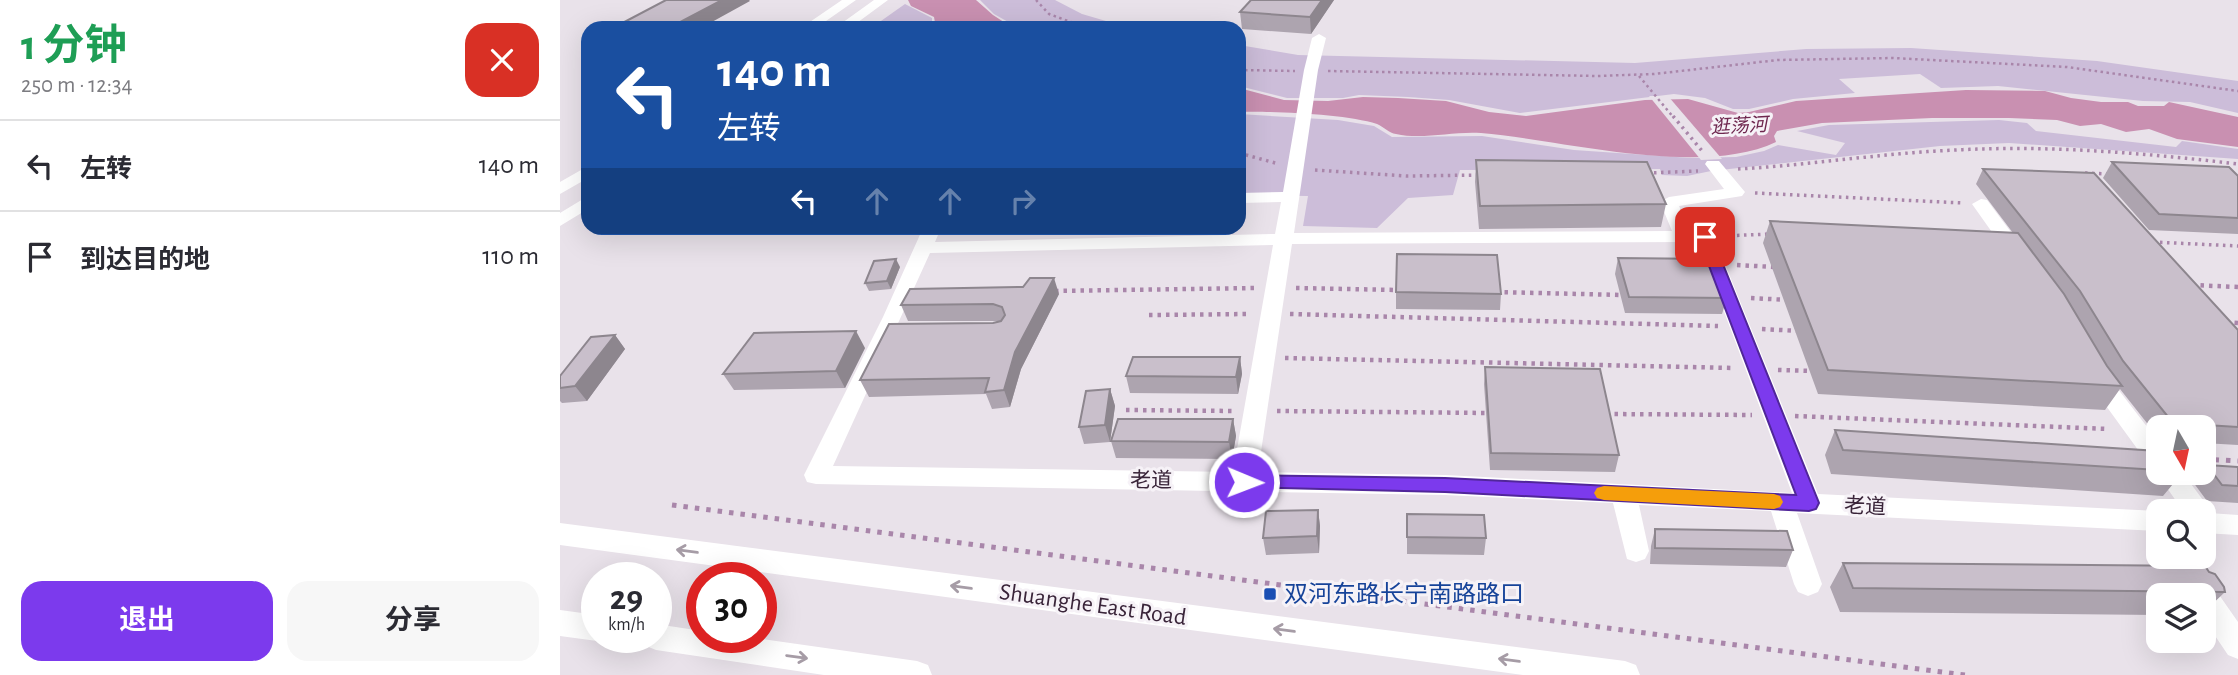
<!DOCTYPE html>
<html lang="zh">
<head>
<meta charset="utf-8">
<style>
  body { margin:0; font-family:"Alegreya Sans","Noto Sans SC",sans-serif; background:#f7f7f7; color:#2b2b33; height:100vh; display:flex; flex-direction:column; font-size:26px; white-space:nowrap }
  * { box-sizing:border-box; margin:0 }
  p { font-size:23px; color:#7c7c81 }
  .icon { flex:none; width:38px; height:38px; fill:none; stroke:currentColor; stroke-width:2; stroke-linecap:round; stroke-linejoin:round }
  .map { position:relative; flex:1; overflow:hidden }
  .details { display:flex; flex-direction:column; background:#fff; width:560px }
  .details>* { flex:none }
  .guide { position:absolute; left:21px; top:21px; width:665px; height:214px; border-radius:21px; box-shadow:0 7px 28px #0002; background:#1a4fa0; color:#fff; overflow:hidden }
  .needle { width:46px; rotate:171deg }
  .tools { position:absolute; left:1586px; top:415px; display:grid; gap:14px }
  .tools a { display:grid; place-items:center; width:70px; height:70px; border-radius:14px; background:#fff; box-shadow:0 7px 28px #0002; font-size:35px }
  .speed { position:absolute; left:21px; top:562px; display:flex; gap:14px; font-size:35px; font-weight:700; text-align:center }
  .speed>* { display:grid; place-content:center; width:91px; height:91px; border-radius:50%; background:#fff; box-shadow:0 7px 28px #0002; line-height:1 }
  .speed small { font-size:18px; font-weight:400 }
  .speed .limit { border:10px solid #d22; background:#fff; color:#111 }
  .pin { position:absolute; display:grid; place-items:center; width:60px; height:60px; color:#fff; margin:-30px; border-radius:14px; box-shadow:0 4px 10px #0006 }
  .me { position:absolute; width:77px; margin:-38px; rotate:91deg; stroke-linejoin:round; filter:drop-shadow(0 0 5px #0008) }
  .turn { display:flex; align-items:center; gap:24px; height:147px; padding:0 21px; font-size:32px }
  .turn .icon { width:91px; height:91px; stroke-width:2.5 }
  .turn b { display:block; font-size:49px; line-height:60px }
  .lanes { display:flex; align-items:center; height:66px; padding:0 21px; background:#0003; justify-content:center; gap:35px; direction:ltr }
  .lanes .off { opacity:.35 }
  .round { display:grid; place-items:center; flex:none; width:74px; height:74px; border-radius:21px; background:#f7f7f7 }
  .head { display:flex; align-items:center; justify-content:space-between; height:119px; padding:0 21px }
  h1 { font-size:42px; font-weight:700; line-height:52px; color:#1e9e55 }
  .action { display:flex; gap:14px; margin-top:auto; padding:14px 21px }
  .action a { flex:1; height:80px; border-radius:21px; background:#7c3aed; color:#fff; font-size:28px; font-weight:700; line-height:80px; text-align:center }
  .action a+a { background:#f7f7f7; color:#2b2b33 }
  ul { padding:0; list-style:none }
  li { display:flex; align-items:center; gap:21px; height:91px; padding:0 21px; border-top:2px solid #e1e1e2 }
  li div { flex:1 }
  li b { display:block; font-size:26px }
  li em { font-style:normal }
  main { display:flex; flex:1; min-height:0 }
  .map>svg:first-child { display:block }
  .green { fill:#ccbdd9 }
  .water { fill:#c990b1 }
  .pier { fill:#e9e2ea }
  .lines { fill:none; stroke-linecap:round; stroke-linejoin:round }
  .path-far3 { stroke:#a986aa; stroke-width:2.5; stroke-dasharray:2.5 3.5; stroke-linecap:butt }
  .path-far2 { stroke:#a986aa; stroke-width:3.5; stroke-dasharray:2.5 4.5; stroke-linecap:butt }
  .path-far1 { stroke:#a986aa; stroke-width:4.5; stroke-dasharray:3.5 5; stroke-linecap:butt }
  .path { stroke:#a986aa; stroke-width:5; stroke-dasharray:4.5 7; stroke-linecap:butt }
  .minor { fill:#fff; fill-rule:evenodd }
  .wall { fill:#ada4af }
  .shaded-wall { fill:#8d868e }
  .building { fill:#c9bfcb; stroke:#8d868e; stroke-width:2 }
  .oneway { stroke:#a69ca6 }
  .route { fill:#7c3aed; stroke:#51269a; stroke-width:2 }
  .slow { fill:#f59e0b }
  .transit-dot { fill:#1a4fb4; stroke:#f6f2f7; stroke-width:2.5 }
  .labels { text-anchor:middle; stroke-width:6; stroke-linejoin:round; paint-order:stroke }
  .far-water-label { font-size:19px; font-style:italic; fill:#6e264e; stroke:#f6f2f7 }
  .street-label { font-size:21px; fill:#392439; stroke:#f6f2f7 }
  .near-transit-label { font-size:24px; fill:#164399; stroke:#f6f2f7; text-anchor:start }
  .near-street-label { font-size:24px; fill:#392439; stroke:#f6f2f7 }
</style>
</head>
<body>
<main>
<section class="details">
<div class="head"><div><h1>1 分钟</h1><p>250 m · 12:34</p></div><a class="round" style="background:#d93025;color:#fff"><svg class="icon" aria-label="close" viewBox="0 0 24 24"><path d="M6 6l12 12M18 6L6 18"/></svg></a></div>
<ul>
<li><svg class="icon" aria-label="left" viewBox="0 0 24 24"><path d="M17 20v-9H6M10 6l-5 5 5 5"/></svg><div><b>左转</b></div><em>140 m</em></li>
<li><svg class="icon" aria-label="arrive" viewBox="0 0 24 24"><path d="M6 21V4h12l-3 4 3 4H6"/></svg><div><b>到达目的地</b></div><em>110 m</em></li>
</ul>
<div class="action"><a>退出</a><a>分享</a></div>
</section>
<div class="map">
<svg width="1678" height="675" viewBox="0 0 1678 675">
  <rect width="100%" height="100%" fill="#e9e2ea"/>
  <!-- green -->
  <path class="green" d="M 420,0 L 495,0 L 522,14 L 570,28 L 459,28 L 434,14 Z
    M 345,4 L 372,18 L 372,28 L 311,28 Z
    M 679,45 L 738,55 L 1075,63 L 1246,49 L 1351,48 L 1537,61 L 1678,81 L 1678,113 L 1630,102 L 1583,101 L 1438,86 L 1381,88 L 1360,74 L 1279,79 L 1295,93 L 1233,99 L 1189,109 L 1173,109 L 1145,98 L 1114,94 L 960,113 L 889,100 L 848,97 L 799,95 L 783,98 L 727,98 L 679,86 Z
    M 679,114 L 778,120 L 814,126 L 832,137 L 922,136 L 1014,150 L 1131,158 L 1176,157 L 1204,151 L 1218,145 L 1276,155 L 1285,143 L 1237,131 L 1269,125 L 1439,120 L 1467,123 L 1476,131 L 1616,147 L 1622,141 L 1678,149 L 1678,159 L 1449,143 L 1380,146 L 1151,171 L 1127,176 L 1102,175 L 1100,169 L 900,170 L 893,195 L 848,198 L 817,228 L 743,226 L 748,196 L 679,195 Z"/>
  <!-- water -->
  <path class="water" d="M 348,0 L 416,0 L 433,15 L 453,28 L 376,28 L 374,17 L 351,6 Z
    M 679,88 L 724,100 L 768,101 L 803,97 L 838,98 L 886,101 L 929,112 L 966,116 L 1085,100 L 1128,99 L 1178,113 L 1189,112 L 1236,101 L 1406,90 L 1485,91 L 1511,98 L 1541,102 L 1568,102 L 1578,106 L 1604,106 L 1609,102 L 1678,117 L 1678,147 L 1617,139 L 1589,129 L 1566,132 L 1541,124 L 1520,126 L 1497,120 L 1449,118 L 1372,118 L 1262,123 L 1217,131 L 1214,136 L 1216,142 C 1140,178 1003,140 921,133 C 893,131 863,140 836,134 C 829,133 824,127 817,124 C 786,114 713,111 679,112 Z"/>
  <!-- pier -->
  <path class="pier" d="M 1089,96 L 1108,96 L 1162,159 L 1141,160 Z"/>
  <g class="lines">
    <!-- path-far3 -->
    <path class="path-far3" d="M 476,0 L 489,14 L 527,28
      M 679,70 L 735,71
      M 768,71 L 1037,76 L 1094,74 L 1218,60 L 1333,58 L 1507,67 L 1678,91
      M 1079,76 L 1114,118"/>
    <!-- path-far2 -->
    <path class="path-far2" d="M 1113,116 L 1143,152
      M 679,153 L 719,164
      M 1178,169 C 1251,165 1323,153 1396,150 C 1490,145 1584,153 1678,164
      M 755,170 L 846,176 L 921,175
      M 1087,173 L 1138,171
      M 1525,173 L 1549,174
      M 1195,193 L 1403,203
      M 1163,236 L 1210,234
      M 1593,242 L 1678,246"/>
    <!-- path-far1 -->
    <path class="path-far1" d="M 1177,265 L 1214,267
      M 1632,285 L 1678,287
      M 736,288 L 839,290
      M 495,291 L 696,288
      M 936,292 L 1063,295
      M 1191,298 L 1228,300
      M 730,314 L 1158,326
      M 589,315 L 690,314
      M 1666,322 L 1678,323
      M 1202,329 L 1239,331
      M 725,358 L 1174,368
      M 1218,370 L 1255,371
      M 566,410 L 674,411
      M 717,411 L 929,413
      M 1046,414 L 1192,415
      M 1235,416 L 1548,429"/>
    <!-- path -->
    <path class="path" d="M 1643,459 L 1678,461
      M 112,505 L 1405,675"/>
    <!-- minor -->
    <path class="minor" d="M 282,0 L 296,0 L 256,28 L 241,28 Z
      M 314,0 L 328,0 L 290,28 L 275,28 Z
      M 759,34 L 766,38 L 758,70 L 734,233 L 1112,231 L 1100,202 L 1109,197 L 1164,189 L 1145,164 L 1147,161 L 1159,161 L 1185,192 L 1182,196 L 1119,206 L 1131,231 L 1151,233 L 1154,237 L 1258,494 L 1598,511 L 1598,531 L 1237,513 L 1262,584 L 1258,592 L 1248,596 L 1238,592 L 1234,584 L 1211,511 L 1079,505 L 1089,551 L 1085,559 L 1076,562 L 1067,559 L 1053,503 L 885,495 L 256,484 L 247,482 L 244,475 L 323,317 L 363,228 L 381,228 L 375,242 L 715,234 L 721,202 L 679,203 L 679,193 L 723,192 L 744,70 L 752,38 ZM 1124,242 L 1138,242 L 1232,493 L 885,475 L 698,472 L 732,244 ZM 713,245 L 673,472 L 273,466 L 370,253 Z
      M 28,166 L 28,178 L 0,194 L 0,182 Z
      M 28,196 L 28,209 L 0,226 L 0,213 Z
      M 1421,199 L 1427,200 L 1465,251 L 1467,255 L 1465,259 L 1451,259 L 1412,204 Z
      M 1536,368 L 1544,371 L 1598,441 L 1598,468 L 1589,465 L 1528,381 L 1525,376 L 1528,371 Z
      M 1598,468 L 1598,472 L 1622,472 L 1646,504 L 1649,513 L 1678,515 L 1678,535 L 1643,533 L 1643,511 L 1623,511 L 1596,472 Z
      M 0,523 L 1065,661 L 1076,665 L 1080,675 L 963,675 L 0,545 Z
      M 1604,556 L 1632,556 L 1678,622 L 1678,659 L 1668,655 L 1643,618 L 1643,595 L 1628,595 Z
      M 0,610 L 37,615 L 37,637 L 47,637 L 37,641 L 0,636 Z
      M 96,624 L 142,631 L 142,637 L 187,637 L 357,661 L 368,665 L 372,675 L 264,675 L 96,650 L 86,646 L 82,637 L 96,637 Z"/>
  </g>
  <!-- wall -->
  <path class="wall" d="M 691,0 L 774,0 L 751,34 L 682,29 L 680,12 Z
    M 916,160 L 1106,204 L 1101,227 L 919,229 L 915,182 Z
    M 1552,162 L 1678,176 L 1678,234 L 1589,230 L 1543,178 Z
    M 1423,169 L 1678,330 L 1678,445 L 1643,443 L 1643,427 L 1598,427 L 1598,437 L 1560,389 L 1545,410 L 1258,394 L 1203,243 L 1210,221 L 1453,233 L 1416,184 Z
    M 1058,258 L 1167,298 L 1162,314 L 1065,313 L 1055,274 Z
    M 340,267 L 331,289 L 309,291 L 305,283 Z
    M 836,292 L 941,294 L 940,310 L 836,309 Z
    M 499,294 L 461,369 L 450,407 L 432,409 L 426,394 L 309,397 L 300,380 L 441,321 L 348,321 L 341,305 Z
    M 55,335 L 65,349 L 27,401 L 2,403 L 0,401 L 0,376 Z
    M 305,348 L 285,388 L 174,390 L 163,374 Z
    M 680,357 L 682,374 L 678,394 L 570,393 L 566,376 Z
    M 925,367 L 1059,455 L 1055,472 L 930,470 L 924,384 Z
    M 550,389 L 555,406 L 550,442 L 524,444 L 519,427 Z
    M 673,419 L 676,436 L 672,459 L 556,458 L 551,441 Z
    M 1275,430 L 1598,451 L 1598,472 L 1623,472 L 1603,496 L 1271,474 L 1265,455 Z
    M 1647,465 L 1678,467 L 1678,503 L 1647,501 L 1633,482 L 1641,472 L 1643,472 L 1643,470 Z
    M 758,510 L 760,526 L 759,553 L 706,555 L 703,538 Z
    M 847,514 L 926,538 L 924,555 L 847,554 Z
    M 1095,529 L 1233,550 L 1226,567 L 1090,564 L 1091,546 Z
    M 1283,563 L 1649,572 L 1665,592 L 1643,613 L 1643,595 L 1598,595 L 1598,615 L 1280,612 L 1270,587 Z"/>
  <!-- shaded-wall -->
  <path class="shaded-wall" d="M 162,0 L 189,0 L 190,1 L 141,28 L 109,28 Z
    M 762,0 L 774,0 L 751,34 L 750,17 Z
    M 336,259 L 340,267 L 331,289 L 327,281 Z
    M 494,278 L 499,294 L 461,369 L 450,407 L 444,390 L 455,352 Z
    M 296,331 L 305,348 L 285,388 L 276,371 Z
    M 55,335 L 65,349 L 27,401 L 15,386 Z
    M 680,357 L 682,374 L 678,394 L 676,377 Z
    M 550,389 L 555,406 L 550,442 L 545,425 Z
    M 673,419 L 676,436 L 672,459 L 669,442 Z
    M 758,510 L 760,526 L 759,553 L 757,536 Z"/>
  <!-- building -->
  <path class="building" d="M 106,0 L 162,0 L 109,28 L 53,28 Z
    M 691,0 L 762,0 L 750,17 L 680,12 Z
    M 916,160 L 1087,162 L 1106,204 L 920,206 Z
    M 1552,162 L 1669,167 L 1678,176 L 1678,218 L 1599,214 Z
    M 1423,169 L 1534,173 L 1678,330 L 1678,427 L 1613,423 L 1563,361 L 1520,291 Z
    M 1210,221 L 1458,233 L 1504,294 L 1547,366 L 1562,386 L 1268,370 Z
    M 837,254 L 937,255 L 941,294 L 836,292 Z
    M 1058,258 L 1152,259 L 1167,298 L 1069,297 Z
    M 336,259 L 327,281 L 305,283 L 314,261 Z
    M 470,278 L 494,278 L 455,352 L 444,390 L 425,392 L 429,378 L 300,380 L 329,324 L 433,323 L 441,321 L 445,315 L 442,307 L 433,304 L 341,305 L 350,289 L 463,287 Z
    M 296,331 L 276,371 L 163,374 L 194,333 Z
    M 55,335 L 15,386 L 0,388 L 0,376 L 31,337 Z
    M 573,357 L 680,357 L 676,377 L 566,376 Z
    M 925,367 L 1040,369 L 1059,455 L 931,453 Z
    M 550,389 L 545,425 L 519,427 L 526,391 Z
    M 558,419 L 673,419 L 669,442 L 551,441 Z
    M 1275,430 L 1598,451 L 1598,470 L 1283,450 Z
    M 1647,465 L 1678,467 L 1678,486 L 1662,485 Z
    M 758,510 L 757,536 L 703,538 L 706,511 Z
    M 847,514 L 924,515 L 926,538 L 847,537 Z
    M 1095,529 L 1227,531 L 1233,550 L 1095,548 Z
    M 1283,563 L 1645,566 L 1649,572 L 1655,574 L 1664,587 L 1665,592 L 1293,588 Z"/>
  <!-- one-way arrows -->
  <defs><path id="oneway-shaft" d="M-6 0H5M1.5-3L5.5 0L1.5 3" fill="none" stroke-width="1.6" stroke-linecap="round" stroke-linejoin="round" transform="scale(1.75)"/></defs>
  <g class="oneway">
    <use href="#oneway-shaft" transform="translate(127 551) rotate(-172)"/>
    <use href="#oneway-shaft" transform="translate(401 587) rotate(-172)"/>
    <use href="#oneway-shaft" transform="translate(724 630) rotate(-172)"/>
    <use href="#oneway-shaft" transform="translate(237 657) rotate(8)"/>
    <use href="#oneway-shaft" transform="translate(949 660) rotate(-172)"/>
  </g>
  <!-- route -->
  <path class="route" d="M 1145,233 L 1152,237 L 1259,503 L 1256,509 L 1249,511 L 885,492 L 678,487 L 675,482 L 678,477 L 684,475 L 885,478 L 1236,495 L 1138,237 Z"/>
  <!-- slow -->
  <path class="slow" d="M 1044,486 L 1214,494 L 1220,496 L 1223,502 L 1220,507 L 1214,509 L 1044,500 L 1037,498 L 1034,493 L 1037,488 Z"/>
  <!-- markers -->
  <rect class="transit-dot" x="703" y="587" width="14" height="14" rx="3.5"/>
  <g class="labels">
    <!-- far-water labels -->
    <g class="far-water-label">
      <text transform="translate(1179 125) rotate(-3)" y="7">逛荡河</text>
    </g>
    <!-- street labels -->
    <g class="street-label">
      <text transform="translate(591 480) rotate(1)" y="7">老道</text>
      <text transform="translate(1305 506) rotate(3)" y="7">老道</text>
    </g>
    <!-- near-transit labels -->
    <g class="near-transit-label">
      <text x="724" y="602">双河东路长宁南路路口</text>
    </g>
    <!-- near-street labels -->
    <g class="near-street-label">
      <text transform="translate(533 604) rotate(8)" y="8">Shuanghe East Road</text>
    </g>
  </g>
</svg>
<div class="tools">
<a><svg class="needle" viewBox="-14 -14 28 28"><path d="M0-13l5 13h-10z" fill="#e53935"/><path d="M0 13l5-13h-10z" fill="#7c7c81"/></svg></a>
<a><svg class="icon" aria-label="search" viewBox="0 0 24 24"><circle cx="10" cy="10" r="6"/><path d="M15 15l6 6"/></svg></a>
<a><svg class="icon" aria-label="layers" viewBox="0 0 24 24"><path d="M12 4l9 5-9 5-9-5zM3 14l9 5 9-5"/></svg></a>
</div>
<div class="speed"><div>29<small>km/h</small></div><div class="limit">30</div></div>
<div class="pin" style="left:1145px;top:237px;background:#d93025"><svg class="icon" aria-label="arrive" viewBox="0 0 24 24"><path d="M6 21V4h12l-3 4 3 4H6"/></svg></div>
<svg class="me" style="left:684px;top:482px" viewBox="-20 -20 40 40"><circle r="17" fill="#7c3aed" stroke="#fff" stroke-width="3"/><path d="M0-11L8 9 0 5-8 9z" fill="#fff"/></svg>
<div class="guide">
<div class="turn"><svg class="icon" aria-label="left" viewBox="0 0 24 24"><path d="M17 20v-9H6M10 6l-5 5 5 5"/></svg><div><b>140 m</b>左转</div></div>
<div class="lanes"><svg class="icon" aria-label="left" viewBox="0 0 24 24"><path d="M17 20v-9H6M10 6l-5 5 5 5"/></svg><svg class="icon off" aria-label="ahead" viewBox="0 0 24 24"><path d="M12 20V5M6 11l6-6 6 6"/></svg><svg class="icon off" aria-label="ahead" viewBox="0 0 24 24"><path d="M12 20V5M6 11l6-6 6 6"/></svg><svg class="icon off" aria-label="right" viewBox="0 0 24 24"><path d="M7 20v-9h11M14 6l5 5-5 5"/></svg></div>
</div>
</div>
</main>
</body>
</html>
